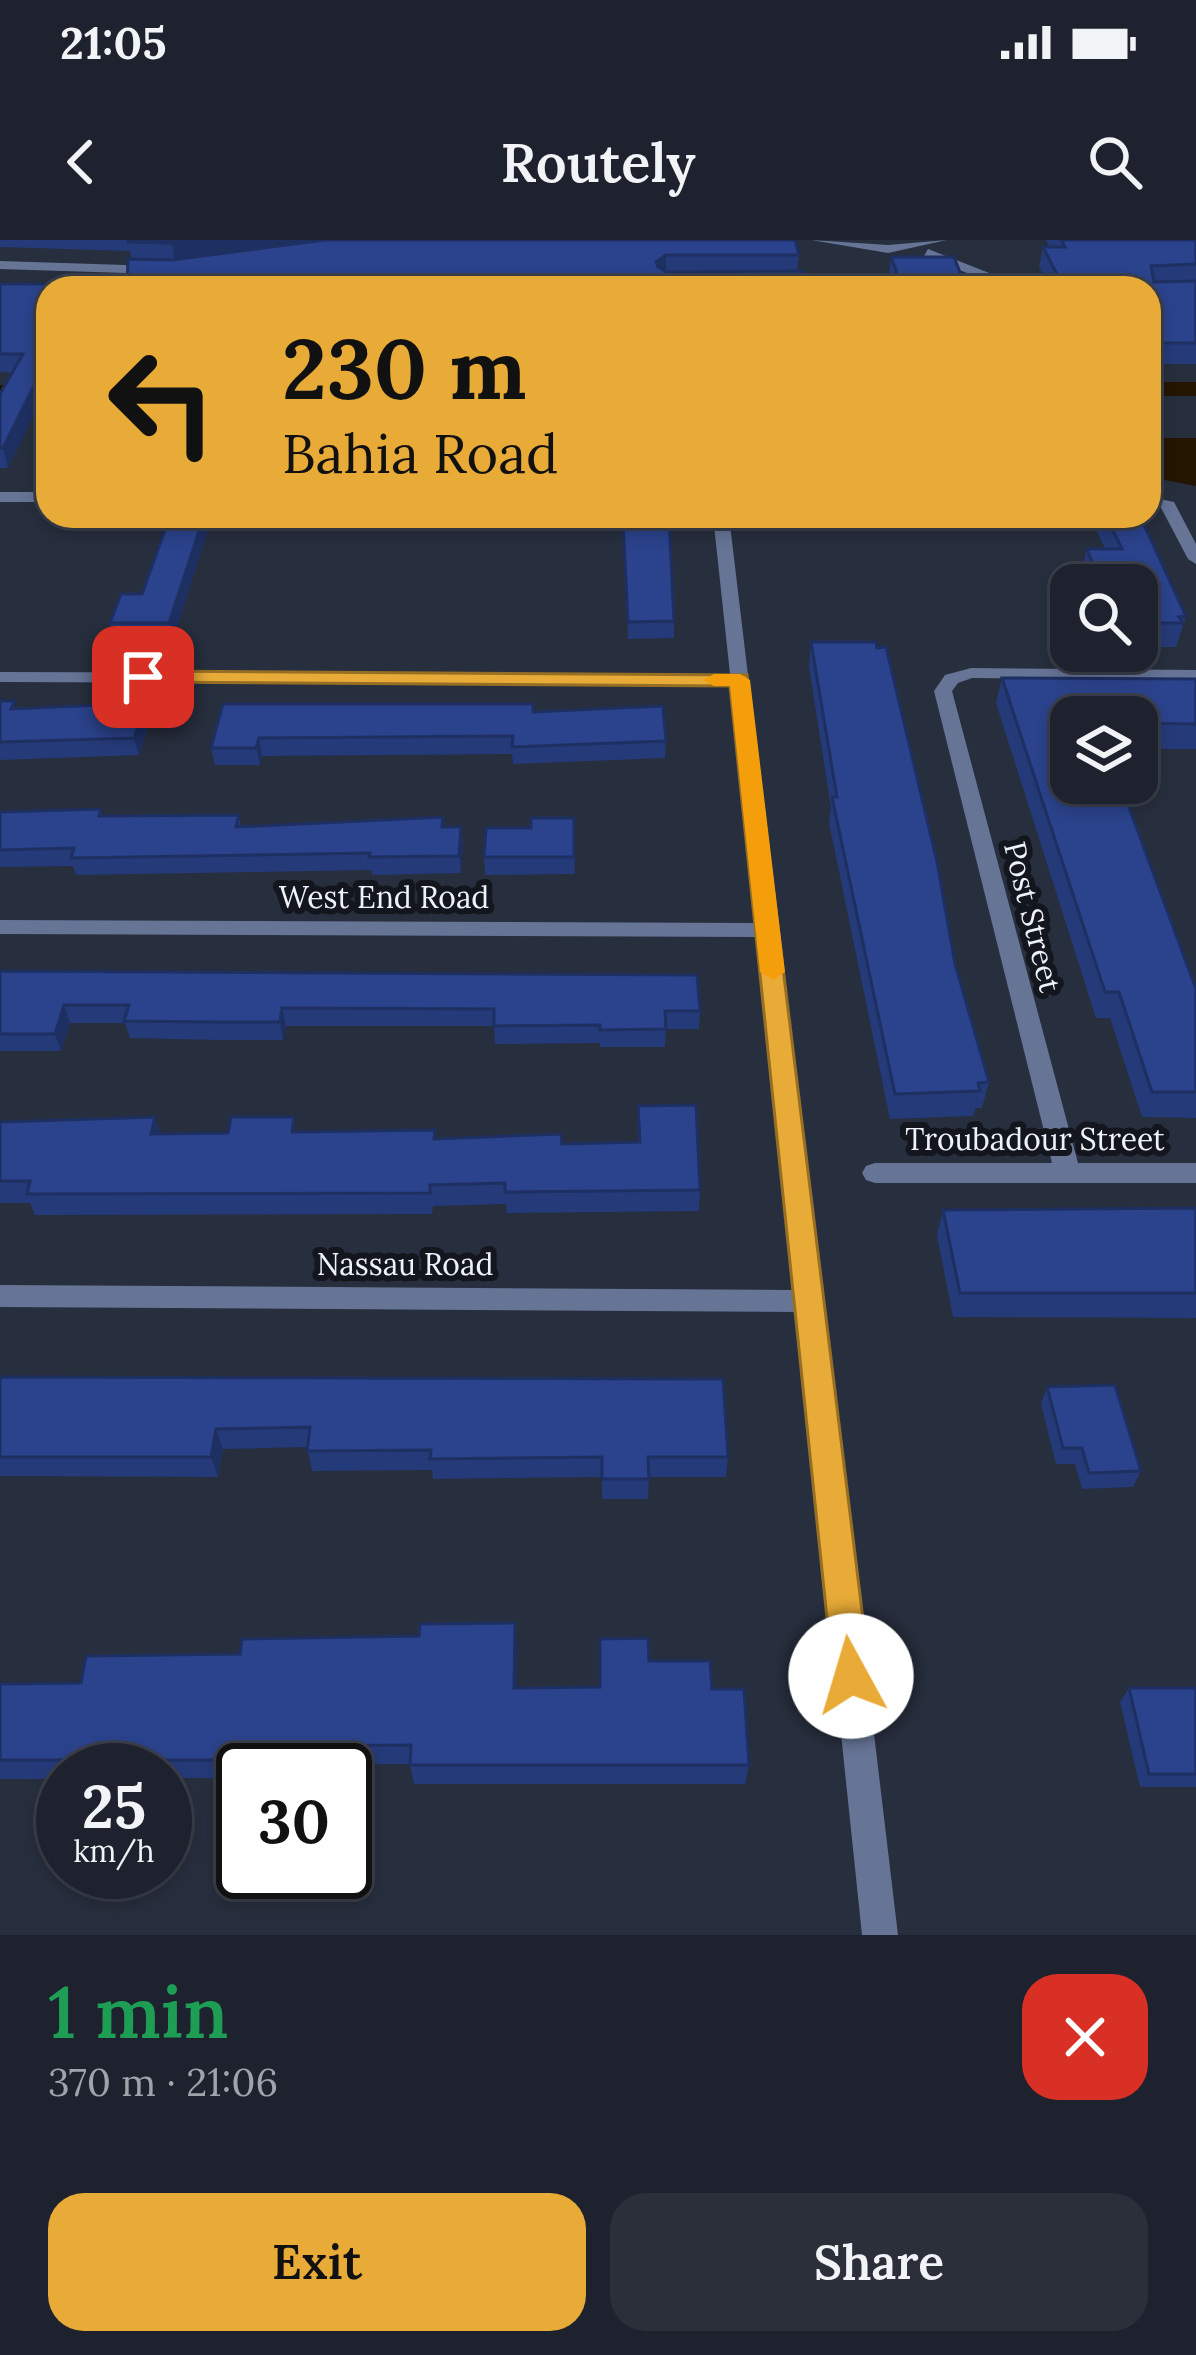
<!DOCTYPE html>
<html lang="en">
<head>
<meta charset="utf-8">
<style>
  body { margin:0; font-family:Lora,serif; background:#2a2f3a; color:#f1f3f6; height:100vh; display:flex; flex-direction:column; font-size:45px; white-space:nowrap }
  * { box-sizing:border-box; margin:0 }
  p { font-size:39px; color:#a0a4aa }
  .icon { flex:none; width:66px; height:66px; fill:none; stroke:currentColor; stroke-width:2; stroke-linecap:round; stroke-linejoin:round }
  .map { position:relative; height:1695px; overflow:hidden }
  .details { display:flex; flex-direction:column; background:#1d222e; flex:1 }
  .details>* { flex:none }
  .guide { position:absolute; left:36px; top:36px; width:1125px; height:252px; border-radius:36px; box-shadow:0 6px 18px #0003,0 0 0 3px #3b3f4a; background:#e8ab37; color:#111; overflow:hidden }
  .buttons { position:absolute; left:1050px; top:324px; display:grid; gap:24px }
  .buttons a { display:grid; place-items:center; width:108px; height:108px; border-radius:24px; background:#1d222e; box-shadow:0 6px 18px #0003,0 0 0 3px #3b3f4a; font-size:60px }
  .speed { position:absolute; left:36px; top:1503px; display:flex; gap:24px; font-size:60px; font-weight:700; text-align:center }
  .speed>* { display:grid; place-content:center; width:156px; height:156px; border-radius:50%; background:#1d222e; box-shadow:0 6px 18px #0003,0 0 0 3px #3b3f4a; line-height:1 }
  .speed small { font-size:30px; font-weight:400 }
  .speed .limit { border:6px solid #111; border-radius:18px; background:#fff; color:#111 }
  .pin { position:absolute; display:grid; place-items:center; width:102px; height:102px; color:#fff; margin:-51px; border-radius:24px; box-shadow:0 6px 18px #0006 }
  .me { position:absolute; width:132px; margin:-66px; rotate:354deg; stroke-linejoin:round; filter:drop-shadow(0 0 9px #0008) }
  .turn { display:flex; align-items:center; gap:42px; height:252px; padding:0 48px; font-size:54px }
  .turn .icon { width:156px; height:156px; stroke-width:2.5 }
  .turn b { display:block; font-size:84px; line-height:102px }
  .round { display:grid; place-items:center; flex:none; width:126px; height:126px; border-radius:36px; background:#2a2f3a }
  .overview { display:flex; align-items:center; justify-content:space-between; height:204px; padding:0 48px }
  h1 { font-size:72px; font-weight:600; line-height:90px; color:#1e9e55 }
  .button { display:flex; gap:24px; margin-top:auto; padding:24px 48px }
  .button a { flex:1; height:138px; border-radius:36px; background:#e8ab37; color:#111; font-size:48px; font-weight:600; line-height:138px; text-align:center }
  .button a+a { background:#2a2f3a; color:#f1f3f6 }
  .status { display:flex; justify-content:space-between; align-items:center; height:84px; padding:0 60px; background:#1d222e; direction:ltr }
  .status svg { height:33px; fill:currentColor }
  header { display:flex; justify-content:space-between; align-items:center; height:156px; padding:0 48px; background:#1d222e; font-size:54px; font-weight:600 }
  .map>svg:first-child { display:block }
  .water { fill:#241500 }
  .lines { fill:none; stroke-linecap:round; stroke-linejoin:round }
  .canal { fill:#241500; fill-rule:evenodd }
  .minor { fill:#667496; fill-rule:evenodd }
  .wall { fill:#253a78 }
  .shaded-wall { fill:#1e2f62 }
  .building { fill:#2b438c; stroke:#1e2f62; stroke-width:3 }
  .route { fill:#e8ab37; stroke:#976f24; stroke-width:3 }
  .slow { fill:#f59e0b }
  .labels { text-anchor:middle; stroke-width:12; stroke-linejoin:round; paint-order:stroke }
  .street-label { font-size:30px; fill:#eef2fd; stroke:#13161d }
</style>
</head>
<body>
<div class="status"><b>21:05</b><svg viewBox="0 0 49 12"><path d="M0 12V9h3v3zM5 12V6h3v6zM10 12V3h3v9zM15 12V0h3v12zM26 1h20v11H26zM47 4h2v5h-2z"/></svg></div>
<header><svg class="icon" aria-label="back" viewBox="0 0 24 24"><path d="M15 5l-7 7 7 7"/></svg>Routely<svg class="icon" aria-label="search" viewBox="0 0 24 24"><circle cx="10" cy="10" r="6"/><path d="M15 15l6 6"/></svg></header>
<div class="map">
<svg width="1196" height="1695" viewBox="0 0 1196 1695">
  <rect width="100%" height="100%" fill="#272e3d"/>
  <!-- water -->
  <path class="water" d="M 1149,198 L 1196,198 L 1196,246 L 1149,237 Z"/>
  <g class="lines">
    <!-- canal -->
    <path class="canal" d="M 1149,142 L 1196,142 L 1196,156 L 1149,156 Z
      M 0,145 L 48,146 L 48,160 L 0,159 Z"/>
    <!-- minor -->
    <path class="minor" d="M 811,0 L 888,5 L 947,0 L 888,13 Z
      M 928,9 L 1020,45 L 1022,48 L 1005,48 L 924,16 Z
      M 0,21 L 157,26 L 163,30 L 157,34 L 0,29 Z
      M 775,36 L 832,36 L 838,40 L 832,44 L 771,43 L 771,37 Z
      M 0,252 L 48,252 L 48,262 L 0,262 Z
      M 1160,259 L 1174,262 L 1196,304 L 1196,324 L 1188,319 L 1158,262 Z
      M 713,276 L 729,276 L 898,1695 L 862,1695 L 797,1072 L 0,1067 L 0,1045 L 794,1050 L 757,697 L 0,694 L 0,680 L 756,683 L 731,445 L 0,442 L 0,432 L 730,434 Z
      M 971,428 L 1196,430 L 1196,440 L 972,438 L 958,443 L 952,451 L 1078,923 L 1196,923 L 1196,943 L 875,943 L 866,940 L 862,933 L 866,926 L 875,923 L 1052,923 L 934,451 L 945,435 Z"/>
  </g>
  <!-- wall -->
  <path class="wall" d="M 0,0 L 795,0 L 799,15 L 797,31 L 48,48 L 8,228 L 0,228 L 0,154 L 12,133 L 0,132 L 0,44 L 127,44 L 131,19 L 130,11 L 0,7 Z
    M 1046,0 L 1196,0 L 1196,124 L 1149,124 L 1149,48 L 1035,48 L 1036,46 L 1049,46 L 1039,27 L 1043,7 L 1050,7 Z
    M 891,17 L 966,48 L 893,46 L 889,35 Z
    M 1090,276 L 1140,276 L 1186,376 L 1176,407 L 1137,407 L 1137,345 L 1086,345 L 1081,332 L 1087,309 L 1105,309 Z
    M 623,279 L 674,381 L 674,398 L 628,399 Z
    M 208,290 L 173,400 L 114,400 L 110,383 Z
    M 811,402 L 955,724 L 989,842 L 982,868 L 976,868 L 973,876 L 890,879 L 829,583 L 831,567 L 809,427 Z
    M 1002,438 L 1196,439 L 1196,509 L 1137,509 L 1137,477 L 1071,477 L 1196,749 L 1196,878 L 1142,877 L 1110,778 L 1096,778 L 996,463 Z
    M 0,461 L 17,468 L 146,463 L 150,481 L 139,515 L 0,520 Z
    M 223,464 L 534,472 L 666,501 L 665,518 L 513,524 L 512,514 L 262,516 L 260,525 L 215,525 L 211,508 Z
    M 101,569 L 103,576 L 239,575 L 241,587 L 443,577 L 444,587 L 461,587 L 463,604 L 461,633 L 372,635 L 371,630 L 76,635 L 73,626 L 0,627 L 0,572 Z
    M 574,578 L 575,634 L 485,635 L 484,617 L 531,588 Z
    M 0,731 L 700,771 L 699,789 L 666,789 L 665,807 L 600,807 L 600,803 L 495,804 L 494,786 L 286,786 L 283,800 L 219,800 L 130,798 L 125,783 L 70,783 L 61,811 L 0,811 Z
    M 638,866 L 700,950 L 699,971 L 507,973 L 506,964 L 433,966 L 432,974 L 35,975 L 30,963 L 0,963 L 0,882 L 155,877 L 160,894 L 297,892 L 562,904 L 638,902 Z
    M 1196,968 L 1196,1078 L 953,1077 L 937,995 L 943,970 Z
    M 0,1137 L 728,1217 L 726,1237 L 649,1237 L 648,1259 L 602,1259 L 602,1237 L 433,1239 L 432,1230 L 312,1231 L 307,1207 L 223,1209 L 218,1237 L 0,1236 Z
    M 1047,1147 L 1141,1231 L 1133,1247 L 1082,1249 L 1075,1224 L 1056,1224 L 1041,1164 Z
    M 515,1383 L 517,1404 L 516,1448 L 600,1447 L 649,1421 L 712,1449 L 749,1525 L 745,1544 L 414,1544 L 410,1524 L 297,1525 L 297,1530 L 243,1530 L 243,1548 L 232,1549 L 227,1538 L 165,1538 L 165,1530 L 63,1530 L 63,1539 L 0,1539 L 0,1444 L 81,1443 L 240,1414 L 419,1396 Z
    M 1129,1448 L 1196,1448 L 1196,1547 L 1140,1547 L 1120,1462 Z"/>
  <!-- shaded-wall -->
  <path class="shaded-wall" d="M 202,0 L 350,0 L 175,20 L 172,3 Z
    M 666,15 L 666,32 L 656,40 L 656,22 Z
    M 48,118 L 48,146 L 8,228 L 3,208 Z
    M 204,276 L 208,290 L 173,400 L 169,383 Z
    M 146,463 L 150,481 L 139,515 L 134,498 Z
    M 259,498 L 262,516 L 260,525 L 256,508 Z
    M 461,587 L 463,604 L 461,633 L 459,616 Z
    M 64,765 L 70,783 L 61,811 L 55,794 Z
    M 282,768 L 286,786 L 283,800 L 280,782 Z
    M 155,877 L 162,898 L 151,894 Z
    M 216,1189 L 223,1209 L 218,1237 L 211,1217 Z
    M 515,1383 L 517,1404 L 516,1468 L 514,1448 Z
    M 290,1506 L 297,1525 L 297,1530 L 289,1530 Z"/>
  <!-- building -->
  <path class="building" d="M 128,0 L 202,0 L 172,3 L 128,2 Z
    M 325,0 L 795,0 L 799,15 L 666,15 L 656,22 L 658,27 L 667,32 L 803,31 L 808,48 L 48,48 L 48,118 L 3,208 L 0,208 L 0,154 L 23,114 L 0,114 L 0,44 L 127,44 L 128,19 L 172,20 Z
    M 1061,0 L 1196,0 L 1196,24 L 1151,26 L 1154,42 L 1196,41 L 1196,103 L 1149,103 L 1149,48 L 1037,48 L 1036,46 L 1063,46 L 1043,7 L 1065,7 Z
    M 891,17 L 954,17 L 966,48 L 874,48 L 873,46 L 902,46 Z
    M 170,276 L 204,276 L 169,383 L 110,383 L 121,354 L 142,354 Z
    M 1106,276 L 1140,276 L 1186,376 L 1179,377 L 1183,383 L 1137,383 L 1137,345 L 1101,345 L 1087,309 L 1122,309 Z
    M 623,279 L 669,279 L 674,381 L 628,382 Z
    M 811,402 L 876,402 L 877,408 L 886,407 L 937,622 L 955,724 L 989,842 L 978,843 L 980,851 L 895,854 L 832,557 L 837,557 Z
    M 1002,438 L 1196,439 L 1196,484 L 1137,483 L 1137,477 L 1071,477 L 1071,543 L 1120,543 L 1196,749 L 1196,852 L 1152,852 L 1119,752 L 1105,752 Z
    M 0,461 L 15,461 L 11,469 L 146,463 L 134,498 L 0,502 Z
    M 223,464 L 533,464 L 533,472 L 663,466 L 666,501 L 512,507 L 513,496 L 259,498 L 256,508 L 211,508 Z
    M 101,569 L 99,576 L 239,575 L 236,587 L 443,577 L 442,587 L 461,587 L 459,616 L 369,617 L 370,613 L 71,618 L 74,608 L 0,610 L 0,572 Z
    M 531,578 L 574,578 L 574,617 L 484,617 L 486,588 L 531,588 Z
    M 0,731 L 697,735 L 700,771 L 665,771 L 666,789 L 600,790 L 600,785 L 494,786 L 494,769 L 282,768 L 280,782 L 215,782 L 124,781 L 129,765 L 64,765 L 55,794 L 0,794 Z
    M 696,865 L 700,950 L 505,952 L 505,943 L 430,945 L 430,953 L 27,954 L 30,941 L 0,941 L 0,882 L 155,877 L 151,894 L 228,893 L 231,877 L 294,877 L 292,892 L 435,890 L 434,899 L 561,894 L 562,904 L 640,902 L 638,866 Z
    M 1196,968 L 1196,1053 L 960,1053 L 943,970 Z
    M 0,1137 L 723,1139 L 728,1217 L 648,1217 L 649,1239 L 602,1239 L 602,1217 L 430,1219 L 431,1210 L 307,1211 L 310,1187 L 216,1189 L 211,1217 L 0,1217 Z
    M 1115,1145 L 1141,1231 L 1089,1233 L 1082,1208 L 1063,1208 L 1047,1147 Z
    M 515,1383 L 514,1448 L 600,1447 L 600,1399 L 648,1398 L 649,1421 L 710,1421 L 712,1449 L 744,1449 L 749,1525 L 410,1525 L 411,1505 L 290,1506 L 288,1529 L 223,1530 L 225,1520 L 0,1520 L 0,1444 L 81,1443 L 86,1416 L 240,1414 L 242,1399 L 419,1396 L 420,1384 Z
    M 1129,1448 L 1196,1448 L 1196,1534 L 1149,1534 Z"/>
  <!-- route -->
  <path class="route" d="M 143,431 L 747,435 L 870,1436 L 864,1449 L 851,1454 L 838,1449 L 833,1436 L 730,446 L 135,442 L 135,433 Z"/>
  <!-- slow -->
  <path class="slow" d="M 740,434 L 750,440 L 785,732 L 773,740 L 760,732 L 730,446 L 714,446 L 703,440 L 714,434 Z"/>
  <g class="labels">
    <!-- street labels -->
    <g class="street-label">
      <text x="384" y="668">West End Road</text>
      <text transform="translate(1032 677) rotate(76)" y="10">Post Street</text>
      <text x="1035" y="910">Troubadour Street</text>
      <text x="405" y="1035">Nassau Road</text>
    </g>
  </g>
</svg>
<div class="buttons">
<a><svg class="icon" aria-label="search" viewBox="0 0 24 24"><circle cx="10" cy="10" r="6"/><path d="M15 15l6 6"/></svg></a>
<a><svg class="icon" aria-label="layers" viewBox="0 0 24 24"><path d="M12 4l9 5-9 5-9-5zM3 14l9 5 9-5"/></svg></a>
</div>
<div class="speed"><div>25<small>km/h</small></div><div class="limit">30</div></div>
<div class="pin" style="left:143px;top:437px;background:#d93025"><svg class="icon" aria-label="arrive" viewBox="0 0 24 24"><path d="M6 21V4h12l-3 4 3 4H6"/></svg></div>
<svg class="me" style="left:851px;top:1436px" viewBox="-20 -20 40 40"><circle r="19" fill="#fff"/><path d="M0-13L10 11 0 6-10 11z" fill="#e8ab37"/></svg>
<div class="guide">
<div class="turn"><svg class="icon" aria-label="left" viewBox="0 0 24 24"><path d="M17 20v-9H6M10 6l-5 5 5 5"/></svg><div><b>230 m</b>Bahia Road</div></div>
</div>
</div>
<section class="details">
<div class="overview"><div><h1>1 min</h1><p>370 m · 21:06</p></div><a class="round" style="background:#d93025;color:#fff"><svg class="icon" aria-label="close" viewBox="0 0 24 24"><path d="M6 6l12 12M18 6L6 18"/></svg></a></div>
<div class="button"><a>Exit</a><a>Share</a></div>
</section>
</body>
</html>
